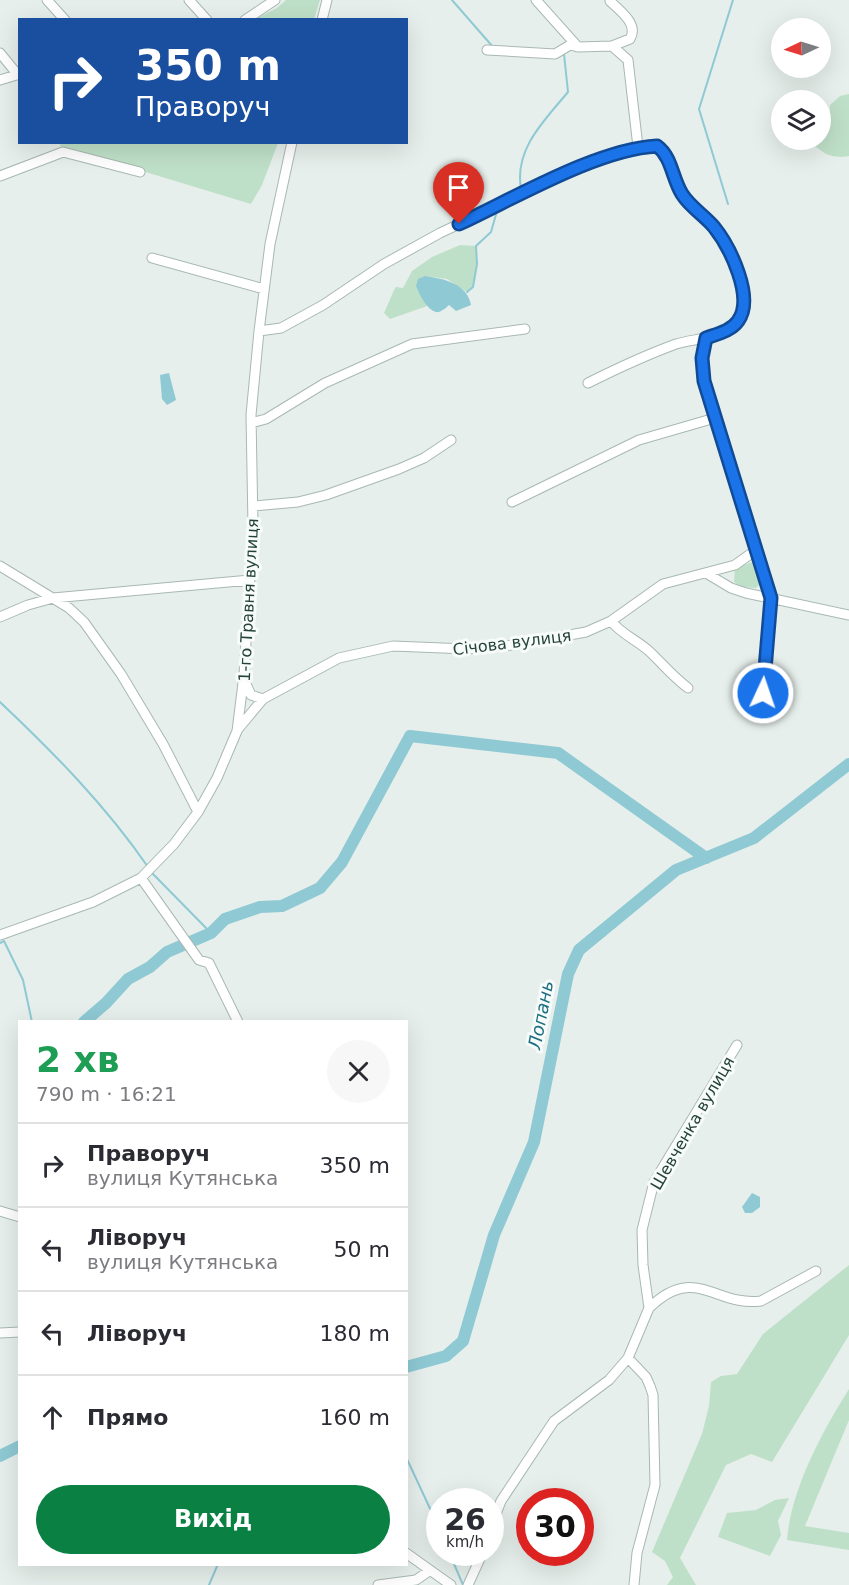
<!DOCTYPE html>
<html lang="uk">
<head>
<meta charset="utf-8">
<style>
  body { margin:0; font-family:"DejaVu Sans",sans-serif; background:#f7f7f7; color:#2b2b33; height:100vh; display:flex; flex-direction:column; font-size:22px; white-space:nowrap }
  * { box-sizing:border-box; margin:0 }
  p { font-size:20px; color:#7c7c81 }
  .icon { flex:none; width:33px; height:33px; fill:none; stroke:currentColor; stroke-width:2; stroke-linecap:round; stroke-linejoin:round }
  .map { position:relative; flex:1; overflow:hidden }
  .side { position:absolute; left:18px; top:1020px; width:390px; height:546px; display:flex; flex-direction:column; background:#fff; border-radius:0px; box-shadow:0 6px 24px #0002 }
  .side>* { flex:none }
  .hud { position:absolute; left:18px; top:18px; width:390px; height:126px; border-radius:0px; box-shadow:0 6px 24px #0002; background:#1a4fa0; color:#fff; overflow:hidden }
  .needle { width:39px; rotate:266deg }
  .fabs { position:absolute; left:771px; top:18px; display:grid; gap:12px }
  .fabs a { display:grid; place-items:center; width:60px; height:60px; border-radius:50%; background:#fff; box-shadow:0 6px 24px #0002; font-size:30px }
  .speed { position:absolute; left:426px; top:1488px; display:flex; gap:12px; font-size:30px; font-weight:700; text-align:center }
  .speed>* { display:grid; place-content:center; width:78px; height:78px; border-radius:50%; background:#fff; box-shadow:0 6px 24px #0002; line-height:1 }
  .speed small { font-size:15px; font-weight:400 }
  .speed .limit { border:9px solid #d22; background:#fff; color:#111 }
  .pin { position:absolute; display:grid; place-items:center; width:51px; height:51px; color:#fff; margin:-62px -26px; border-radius:50% 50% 50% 0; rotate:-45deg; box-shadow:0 0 6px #0007 }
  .pin .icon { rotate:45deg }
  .me { position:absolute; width:66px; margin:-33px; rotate:3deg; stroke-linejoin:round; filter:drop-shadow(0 0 4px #0008) }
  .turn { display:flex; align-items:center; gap:21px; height:126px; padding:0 18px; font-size:27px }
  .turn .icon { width:78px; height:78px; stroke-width:2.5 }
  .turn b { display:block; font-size:42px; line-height:51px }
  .round { display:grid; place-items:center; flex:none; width:63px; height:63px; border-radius:32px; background:#f7f7f7 }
  .headline { display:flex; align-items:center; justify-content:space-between; height:102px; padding:0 18px }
  h1 { font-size:36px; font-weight:600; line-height:45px; color:#1e9e55 }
  .button { display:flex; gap:12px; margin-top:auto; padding:12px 18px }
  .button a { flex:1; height:69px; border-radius:36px; background:#0b8043; color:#fff; font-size:24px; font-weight:600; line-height:69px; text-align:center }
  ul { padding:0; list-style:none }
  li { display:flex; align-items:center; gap:18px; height:84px; padding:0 18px; border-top:2px solid #e1e1e2 }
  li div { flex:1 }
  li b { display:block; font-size:22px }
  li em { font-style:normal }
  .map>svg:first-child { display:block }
  .green { fill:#bfe0c8 }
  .water { fill:#8ec9d4 }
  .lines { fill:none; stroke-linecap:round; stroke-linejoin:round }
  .stream { stroke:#8ec9d4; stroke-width:2 }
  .river { stroke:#8ec9d4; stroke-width:12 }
  .minor-casing { stroke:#a8b8b2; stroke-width:11 }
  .minor { stroke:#fff; stroke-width:9 }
  .route-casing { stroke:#114b97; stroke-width:15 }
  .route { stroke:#1a73e8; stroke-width:10 }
  .labels { text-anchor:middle; stroke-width:6; stroke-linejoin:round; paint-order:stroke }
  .street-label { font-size:16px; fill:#24423a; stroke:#f7fbf9 }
  .water-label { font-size:18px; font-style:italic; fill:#1c6f80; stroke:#f7fbf9 }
</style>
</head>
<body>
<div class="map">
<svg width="849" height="1585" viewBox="0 0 849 1585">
  <rect width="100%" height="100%" fill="#e6efeb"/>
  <!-- green -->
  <path class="green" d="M 286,0 L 320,0 L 314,19 L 255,19 L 277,8 Z
    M 849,94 L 849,156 C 831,159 822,154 810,140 L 820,140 L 821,124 L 830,121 L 830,105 L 840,96 Z
    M 61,142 L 278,143 L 262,185 L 251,204 L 60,146 Z
    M 460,245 L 476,246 L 477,264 L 473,287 L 467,292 L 447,279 L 425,276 L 430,305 L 390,319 L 384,313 L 394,290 L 396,287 L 403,288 L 412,271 L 432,257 Z
    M 752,562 L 757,567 L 762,582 L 756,588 L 742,587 L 734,582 L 735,569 Z
    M 849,1265 L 849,1335 L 772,1462 L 751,1454 L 726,1465 L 680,1558 L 696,1585 L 667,1585 L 673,1577 L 665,1561 L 652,1552 L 702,1434 L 709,1406 L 711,1382 L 721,1376 L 737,1374 L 763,1334 Z
    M 849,1389 L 849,1420 L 805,1526 L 849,1533 L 849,1550 L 787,1540 C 791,1489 822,1432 849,1389 Z
    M 789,1498 L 778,1521 L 781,1535 L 770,1556 L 718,1537 L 727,1513 L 756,1510 L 775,1500 Z"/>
  <!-- water -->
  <path class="water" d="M 425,276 C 444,279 467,283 471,305 L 456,311 L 449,305 C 446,308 440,313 436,312 C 426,309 420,295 416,286 L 418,279 Z
    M 169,373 L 176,400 L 167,405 L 162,399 L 160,375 Z
    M 752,1193 L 760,1197 L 760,1207 L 752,1213 L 745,1213 L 742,1207 Z"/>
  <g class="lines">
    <!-- stream -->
    <path class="stream" d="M 452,0 L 493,47
      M 514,193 L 521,189 C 514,149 544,121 568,92 L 564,54
      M 728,204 L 699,109 L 733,0
      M 467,292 L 473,287 L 477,264 L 476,246 L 491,232 L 497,211
      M 0,702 C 54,753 106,806 148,867
      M 151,872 L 211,933
      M 0,943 L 4,941 L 23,980 L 32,1022
      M 406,1457 L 440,1530
      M 449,1552 L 463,1585
      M 209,1585 L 218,1564"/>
    <!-- river -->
    <path class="river" d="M 84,1022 L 106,1003 L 128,979 L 150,967 L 167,952 L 211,933 L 225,919 L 260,907 L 282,906 L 320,888 L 342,862 L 410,736 L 558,753 L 706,858
      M 406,1367 L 446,1356 L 463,1341 L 494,1235 L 534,1142 L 568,974 L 579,950 L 676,870 L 754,838 L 849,764
      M 0,1456 L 20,1446"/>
    <!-- minor casing -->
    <g class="minor-casing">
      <path id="minor" d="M 47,0 L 65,20
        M 189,0 L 207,20
        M 536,0 L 578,47 L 612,46 L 628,60 L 638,147
        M 610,1 C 620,11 639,24 630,39 L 612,46
        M 245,20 L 275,0
        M 322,20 L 327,0
        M 487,50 L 555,54 L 570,45 L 578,47
        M 0,53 L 18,75
        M 0,80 L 20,74
        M 0,176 L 63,152 L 140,172
        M 152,258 L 264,289
        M 259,331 L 281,328 L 323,305 L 384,264 L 440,233 L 581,167 L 638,147 L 657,146 C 673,158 671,182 685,197 C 694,208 705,216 714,227 C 733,250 762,307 729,329 C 713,339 693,339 676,344 C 646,355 616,369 588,383
        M 706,338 L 702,358 L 703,381 L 771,598 L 763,693
        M 251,423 L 266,419 L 325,383 L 412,344 L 525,329
        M 512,502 L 639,440 L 715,418
        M 253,506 L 298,502 L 326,495 L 399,469 L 424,458 L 451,440
        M 0,566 L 69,608 L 84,622 L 121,674 L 163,744 L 198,812
        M 706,573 L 731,588 L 746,593 L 849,615
        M 0,617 L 28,605 L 53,598 L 250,580
        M 611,621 C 621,634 637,640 649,651 C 663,664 671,675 688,688
        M 245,682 L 251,695 L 263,699
        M 238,729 L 263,699 L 339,658 L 393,646 L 467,649 L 514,645 L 586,632 L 611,621 L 663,584 L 735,565 L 756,550
        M 141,878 L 199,960 L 209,963 L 238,1022
        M 0,935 L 93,902 L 141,878 L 174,844 L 198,812 L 217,778 L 237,731 L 244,675 L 253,526 L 251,415 L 259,331 L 270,244 L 292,142
        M 0,1211 L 20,1217
        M 649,1308 C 695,1263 715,1307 761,1301 L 816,1271
        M 0,1333 L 20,1332
        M 628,1358 L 646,1377 L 650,1386 L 653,1395 L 655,1485 L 637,1553 L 634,1585
        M 490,1529 L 501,1501 L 554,1421 L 609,1380 L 628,1358 L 649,1308 L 643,1265 L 642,1230 L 654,1182 L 737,1045
        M 406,1553 L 451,1585
        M 378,1585 L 416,1580 L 429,1571
        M 468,1585 L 483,1552"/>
    </g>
    <!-- minor -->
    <use href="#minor" class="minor"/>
  </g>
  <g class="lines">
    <!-- route casing -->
    <g class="route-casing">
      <path id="route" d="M 459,224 C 515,198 598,149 657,146 C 672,157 672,178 682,194 C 690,207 705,216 714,227 C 730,247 755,298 738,321 C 731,331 717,334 706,338 L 702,358 L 704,381 L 771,598 L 763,693"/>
    </g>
    <!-- route -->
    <use href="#route" class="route"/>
  </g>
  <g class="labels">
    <!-- street labels -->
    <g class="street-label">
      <text transform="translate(248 600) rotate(-87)" y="6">1-го Травня вулиця</text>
      <text transform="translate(512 642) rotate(-7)" y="6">Січова вулиця</text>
      <text transform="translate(692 1123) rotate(-60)" y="6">Шевченка вулиця</text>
    </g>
    <!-- water labels -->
    <g class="water-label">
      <text transform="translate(541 1015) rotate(-79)" y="6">Лопань</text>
    </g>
  </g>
</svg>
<div class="fabs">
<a><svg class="needle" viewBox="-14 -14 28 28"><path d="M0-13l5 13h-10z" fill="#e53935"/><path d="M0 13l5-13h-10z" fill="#7c7c81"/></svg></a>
<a><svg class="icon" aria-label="layers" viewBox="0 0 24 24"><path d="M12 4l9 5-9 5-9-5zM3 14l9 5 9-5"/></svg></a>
</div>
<div class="speed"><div>26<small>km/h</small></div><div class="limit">30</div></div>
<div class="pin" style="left:459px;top:224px;background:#d93025"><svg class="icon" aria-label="arrive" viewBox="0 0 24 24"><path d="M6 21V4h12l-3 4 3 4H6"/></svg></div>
<svg class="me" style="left:763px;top:693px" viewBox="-20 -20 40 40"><circle r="17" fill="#1a73e8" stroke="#fff" stroke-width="3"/><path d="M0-11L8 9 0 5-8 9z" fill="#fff"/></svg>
<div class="hud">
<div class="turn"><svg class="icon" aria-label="right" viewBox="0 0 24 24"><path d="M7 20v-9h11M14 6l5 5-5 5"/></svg><div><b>350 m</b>Праворуч</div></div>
</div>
<section class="side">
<div class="headline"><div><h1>2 хв</h1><p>790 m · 16:21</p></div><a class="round"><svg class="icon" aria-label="close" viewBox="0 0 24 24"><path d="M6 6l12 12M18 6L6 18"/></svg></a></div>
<ul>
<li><svg class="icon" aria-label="right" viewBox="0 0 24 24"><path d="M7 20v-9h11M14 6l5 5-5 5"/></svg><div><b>Праворуч</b><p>вулиця Кутянська</p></div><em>350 m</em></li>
<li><svg class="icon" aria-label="left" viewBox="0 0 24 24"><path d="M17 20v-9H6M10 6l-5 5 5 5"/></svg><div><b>Ліворуч</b><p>вулиця Кутянська</p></div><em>50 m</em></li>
<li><svg class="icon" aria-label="left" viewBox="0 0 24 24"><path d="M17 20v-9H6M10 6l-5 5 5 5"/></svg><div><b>Ліворуч</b></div><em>180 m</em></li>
<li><svg class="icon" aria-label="ahead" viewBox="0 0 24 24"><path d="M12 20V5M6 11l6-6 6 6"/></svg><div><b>Прямо</b></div><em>160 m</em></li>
</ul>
<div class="button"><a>Вихід</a></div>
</section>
</div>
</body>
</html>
